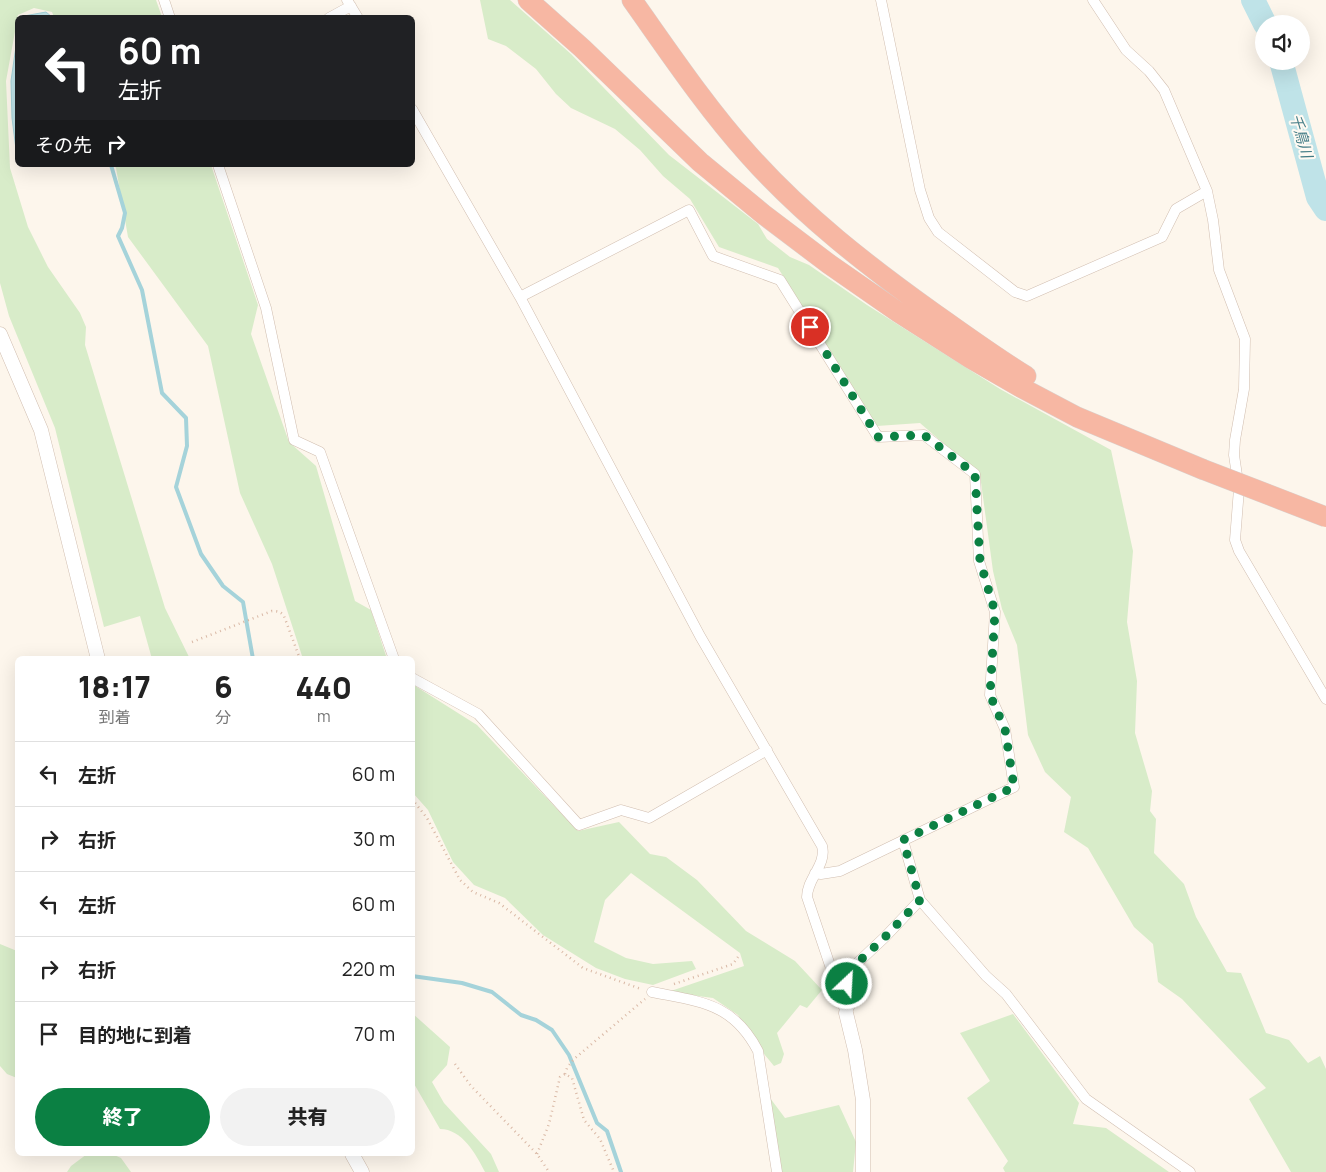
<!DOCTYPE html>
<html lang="ja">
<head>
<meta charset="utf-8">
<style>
  body { margin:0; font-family:Manrope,"Noto Sans JP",sans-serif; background:#f2f2f2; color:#222; height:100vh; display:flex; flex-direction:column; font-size:19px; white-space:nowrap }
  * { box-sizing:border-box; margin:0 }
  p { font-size:16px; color:#767676 }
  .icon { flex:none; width:28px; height:28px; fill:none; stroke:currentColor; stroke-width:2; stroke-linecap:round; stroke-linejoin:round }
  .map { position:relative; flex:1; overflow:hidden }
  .panel { position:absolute; left:15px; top:656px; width:400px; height:500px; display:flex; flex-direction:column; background:#fff; border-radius:8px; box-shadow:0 5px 20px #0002 }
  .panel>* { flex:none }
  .guide { position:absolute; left:15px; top:15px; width:400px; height:152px; border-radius:8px; box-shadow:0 5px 20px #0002; background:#202124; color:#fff; overflow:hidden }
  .controls { position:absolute; left:1255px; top:15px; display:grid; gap:10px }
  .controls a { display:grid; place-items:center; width:55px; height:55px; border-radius:50%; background:#fff; box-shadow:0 5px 20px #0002; font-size:25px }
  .pin { position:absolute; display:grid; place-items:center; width:42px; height:42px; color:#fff; margin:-21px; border:2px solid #fff; border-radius:50%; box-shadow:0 1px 5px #0007 }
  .me { position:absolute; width:55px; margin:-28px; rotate:25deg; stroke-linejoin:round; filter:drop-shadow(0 0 4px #0008) }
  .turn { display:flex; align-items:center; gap:18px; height:105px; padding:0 20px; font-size:22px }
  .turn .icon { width:65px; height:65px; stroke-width:2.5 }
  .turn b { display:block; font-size:35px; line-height:42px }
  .then { display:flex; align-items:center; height:48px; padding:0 20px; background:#0003; gap:10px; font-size:19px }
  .eta { display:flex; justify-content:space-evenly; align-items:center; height:85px; text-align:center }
  .eta b { font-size:30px; font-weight:800; line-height:35px }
  .primary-button { display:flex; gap:10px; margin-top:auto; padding:10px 20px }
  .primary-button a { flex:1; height:58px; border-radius:30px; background:#0b8043; color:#fff; font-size:20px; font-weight:800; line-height:58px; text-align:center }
  .primary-button a+a { background:#f2f2f2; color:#222 }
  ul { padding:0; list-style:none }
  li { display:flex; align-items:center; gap:15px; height:65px; padding:0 20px; border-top:1px solid #e0e0e0 }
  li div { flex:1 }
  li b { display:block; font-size:19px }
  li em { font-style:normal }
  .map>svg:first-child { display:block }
  .green { fill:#d8ecc9 }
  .water { fill:#bfe3e8; stroke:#a5d3da }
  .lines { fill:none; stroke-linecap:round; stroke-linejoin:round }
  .stream { stroke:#a5d3da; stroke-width:4 }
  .river { stroke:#bfe3e8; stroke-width:24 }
  .minor-casing { stroke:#d1beb0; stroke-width:11 }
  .tertiary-casing { stroke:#d1beb0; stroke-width:15 }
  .motorway-casing { stroke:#dad1cd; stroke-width:21 }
  .path { stroke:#d9b8a5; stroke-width:2.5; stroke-dasharray:1 4; stroke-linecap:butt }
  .minor { stroke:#fff; stroke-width:10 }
  .tertiary { stroke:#fff; stroke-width:14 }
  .motorway { stroke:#f7b7a3; stroke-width:20 }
  .motorway-bridge-casing { stroke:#dad1cd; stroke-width:21; stroke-linecap:butt }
  .motorway-bridge { stroke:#f7b7a3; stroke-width:20 }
  .route { stroke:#0b8043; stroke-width:9; stroke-dasharray:0 16.2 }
  .labels { text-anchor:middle; stroke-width:4; stroke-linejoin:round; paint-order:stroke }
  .water-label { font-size:15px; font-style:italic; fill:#437c86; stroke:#fffaf3 }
</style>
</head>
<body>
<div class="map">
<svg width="1326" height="1172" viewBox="0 0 1326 1172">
  <rect width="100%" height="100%" fill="#fdf6ec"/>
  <!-- green -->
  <path class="green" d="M 0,0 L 156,0 L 162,17 L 54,17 L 52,12 L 34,8 L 18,15 L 6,81 L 10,168 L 28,227 L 48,267 L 80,313 L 86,327 L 85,345 L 165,608 L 190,659 L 152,659 L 140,616 L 104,627 L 55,428 L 9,316 L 0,283 Z
    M 480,0 L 510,0 L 571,54 L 669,155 L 758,224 L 767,239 L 790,257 L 809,265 L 867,305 L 1000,389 L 1111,450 L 1133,551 L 1127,622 L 1137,681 L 1135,733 L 1152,791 L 1150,811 L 1156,819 L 1154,853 L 1184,884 L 1196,917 L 1227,972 L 1241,973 L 1266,1033 L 1289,1040 L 1308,1063 L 1320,1056 L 1326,1069 L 1326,1172 L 1291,1172 L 1249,1099 L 1266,1088 L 1182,999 L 1158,982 L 1153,944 L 1134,927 L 1088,848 L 1064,832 L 1071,797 L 1045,772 L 1028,735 L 1017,645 L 1002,609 L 993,571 L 980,475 L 920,423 L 877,426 L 778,268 L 719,247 L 690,199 L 663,176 L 640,150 L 615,129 L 571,108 L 556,94 L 536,69 L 506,46 L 488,39 Z
    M 114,165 L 211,165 L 258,305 L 251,334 L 289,442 L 316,466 L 355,601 L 371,610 L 387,659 L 303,659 L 272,564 L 240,493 L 208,346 L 128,237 L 116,168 Z
    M 412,684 L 477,725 L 578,831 L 619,822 L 650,854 L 666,857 L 697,880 L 746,931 L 795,961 L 822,990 L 807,1008 L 800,1005 L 777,1033 L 784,1054 L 781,1063 L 774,1066 L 760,1049 L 738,1015 L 713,998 L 668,992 L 744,966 L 740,953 L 631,873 L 605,900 L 594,942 L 626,958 L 653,964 L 692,961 L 696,969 L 653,985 L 625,979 L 596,968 L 543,935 L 505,898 L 474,885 L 453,862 L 428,810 L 413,793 Z
    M 0,944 L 17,951 L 17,1078 L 7,1074 L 0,1066 Z
    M 412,1013 L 450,1047 L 447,1065 L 432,1082 L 444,1103 L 491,1154 L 499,1172 L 485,1172 C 476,1154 462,1129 440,1129 L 413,1082 Z
    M 1013,1014 L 1079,1103 L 1073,1124 L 1106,1128 L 1169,1172 L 1005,1172 L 1003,1168 L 1008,1161 L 967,1098 L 990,1081 L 960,1033 Z
    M 770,1098 L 785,1118 L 839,1105 L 856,1142 L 853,1172 L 778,1172 Z
    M 87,1154 L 112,1154 L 121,1158 L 131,1172 L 67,1172 L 71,1166 Z"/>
  <!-- water -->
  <path class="water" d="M 46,12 L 52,17 L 23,17 L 24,16 Z
    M 17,39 L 17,157 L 12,118 L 11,81 Z"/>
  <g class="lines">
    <!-- stream -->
    <path class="stream" d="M 111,165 L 125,213 L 122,228 L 118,236 L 142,290 L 162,393 L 186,418 L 187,446 L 176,487 L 201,554 L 223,586 L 243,602 L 253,659
      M 412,976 L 462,983 L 492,992 L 521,1015 L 536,1020 L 552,1030 L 569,1055 L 597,1123 L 607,1131 L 621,1172"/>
    <!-- river -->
    <path class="river" d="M 1253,0 L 1265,24
      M 1281,61 L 1318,197 L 1326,209"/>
    <!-- minor casing -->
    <g class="minor-casing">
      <path id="minor" d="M 164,0 L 170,18
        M 347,0 L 358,18
        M 881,0 L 920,190 L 929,218 L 938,232 L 1015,292 L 1027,296 L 1162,237 L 1176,209 L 1207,191
        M 1093,0 L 1126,50 L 1149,71 L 1164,90 L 1207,191 L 1213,220 L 1219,270 L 1245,339 L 1244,389 L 1235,440 L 1234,455 L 1239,489 L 1235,540 L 1239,551 L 1326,699
        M 329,18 L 351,6
        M 412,109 L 520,297 L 700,636 L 822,846 C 827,865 807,878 807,897 L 846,1013
        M 218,165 L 266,308 L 294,440 L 320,452 L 394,659
        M 520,297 L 689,210 L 713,256 L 780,280 L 878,437 L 924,435 L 975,474 L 979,561 L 995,612 L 990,695 L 1005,729 L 1014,787 L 840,871 L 821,874 L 815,873
        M 412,678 L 478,714 L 579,825 L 621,810 L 649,818 L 767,750
        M 903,840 L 920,900 L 986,976 L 1006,994 L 1086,1099 L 1190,1172
        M 652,992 C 701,1002 733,1003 758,1051 L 777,1172
        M 846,1013 L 851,1003 L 847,975 L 852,968 L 885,937 L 920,900"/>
    </g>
    <!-- tertiary casing -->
    <g class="tertiary-casing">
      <path id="tertiary" d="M 0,334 L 41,430 L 98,659
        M 846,1013 L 855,1050 L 863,1100 L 863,1172
        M 352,1154 L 362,1172"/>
    </g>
    <!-- motorway casing -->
    <g class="motorway-casing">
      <path id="motorway" d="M 528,0 L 582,48 L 700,162 L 763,214 L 829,264 L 898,312 L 970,358 L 1022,388 L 1077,417 L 1202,469
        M 632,0 C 669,52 705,106 748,154 C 802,215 869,267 935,314 C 965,335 995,357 1026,376"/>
    </g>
    <!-- path -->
    <path class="path" d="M 192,642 L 272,611 C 278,611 281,612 284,616 L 300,659
      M 412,799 L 427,818 L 460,880 L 473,892 L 499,903 L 583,968 L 641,989
      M 674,984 L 733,964 L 738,957
      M 455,1064 L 471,1086 L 537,1154 L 549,1172
      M 565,1074 L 567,1068 L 574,1059 L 645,999
      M 537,1154 L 549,1124 L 560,1077 L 565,1074 L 572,1078 L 584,1120 L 600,1139 L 614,1172"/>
    <!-- minor -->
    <use href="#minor" class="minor"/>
    <!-- tertiary -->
    <use href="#tertiary" class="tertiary"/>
    <!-- motorway -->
    <use href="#motorway" class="motorway"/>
    <!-- motorway-bridge casing -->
    <g class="motorway-bridge-casing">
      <path id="motorway-bridge" d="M 1202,469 L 1326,517"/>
    </g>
    <!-- motorway-bridge -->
    <use href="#motorway-bridge" class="motorway-bridge"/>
  </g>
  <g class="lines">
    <!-- route -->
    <path class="route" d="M 810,327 L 878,437 L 924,435 L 975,474 L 980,561 L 995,612 L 990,695 L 1005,729 L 1014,787 L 903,840 L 920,900 L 885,937 L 852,968 L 847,975 L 847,984"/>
  </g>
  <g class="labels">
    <!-- water labels -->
    <g class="water-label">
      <text transform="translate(1301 136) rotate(74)" y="5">千鳥川</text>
    </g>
  </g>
</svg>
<div class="controls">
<a><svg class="icon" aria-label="sound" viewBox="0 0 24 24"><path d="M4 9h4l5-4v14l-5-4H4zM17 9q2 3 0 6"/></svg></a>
</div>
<div class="pin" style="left:810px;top:327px;background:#d93025"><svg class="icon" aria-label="arrive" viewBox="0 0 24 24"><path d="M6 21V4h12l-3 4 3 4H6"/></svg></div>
<svg class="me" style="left:847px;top:984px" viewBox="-20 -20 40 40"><circle r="17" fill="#0b8043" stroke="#fff" stroke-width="3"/><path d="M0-11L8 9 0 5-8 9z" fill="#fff"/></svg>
<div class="guide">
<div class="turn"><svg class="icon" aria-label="left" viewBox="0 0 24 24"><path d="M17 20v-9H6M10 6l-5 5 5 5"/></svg><div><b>60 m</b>左折</div></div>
<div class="then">その先<svg class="icon" aria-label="right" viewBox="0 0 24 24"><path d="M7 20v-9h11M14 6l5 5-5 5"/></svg></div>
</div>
<section class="panel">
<div class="eta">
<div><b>18:17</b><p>到着</p></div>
<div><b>6</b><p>分</p></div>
<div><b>440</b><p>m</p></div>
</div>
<ul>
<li><svg class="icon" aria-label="left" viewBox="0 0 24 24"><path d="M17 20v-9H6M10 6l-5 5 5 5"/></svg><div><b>左折</b></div><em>60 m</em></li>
<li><svg class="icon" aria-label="right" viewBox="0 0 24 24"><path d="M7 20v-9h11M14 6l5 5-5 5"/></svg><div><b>右折</b></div><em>30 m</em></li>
<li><svg class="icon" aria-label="left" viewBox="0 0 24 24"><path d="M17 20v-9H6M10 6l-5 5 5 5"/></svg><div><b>左折</b></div><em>60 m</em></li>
<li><svg class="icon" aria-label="right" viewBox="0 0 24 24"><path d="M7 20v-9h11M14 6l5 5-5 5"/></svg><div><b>右折</b></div><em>220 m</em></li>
<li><svg class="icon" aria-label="arrive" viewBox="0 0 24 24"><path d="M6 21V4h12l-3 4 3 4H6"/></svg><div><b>目的地に到着</b></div><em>70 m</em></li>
</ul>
<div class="primary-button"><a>終了</a><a>共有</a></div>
</section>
</div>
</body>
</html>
